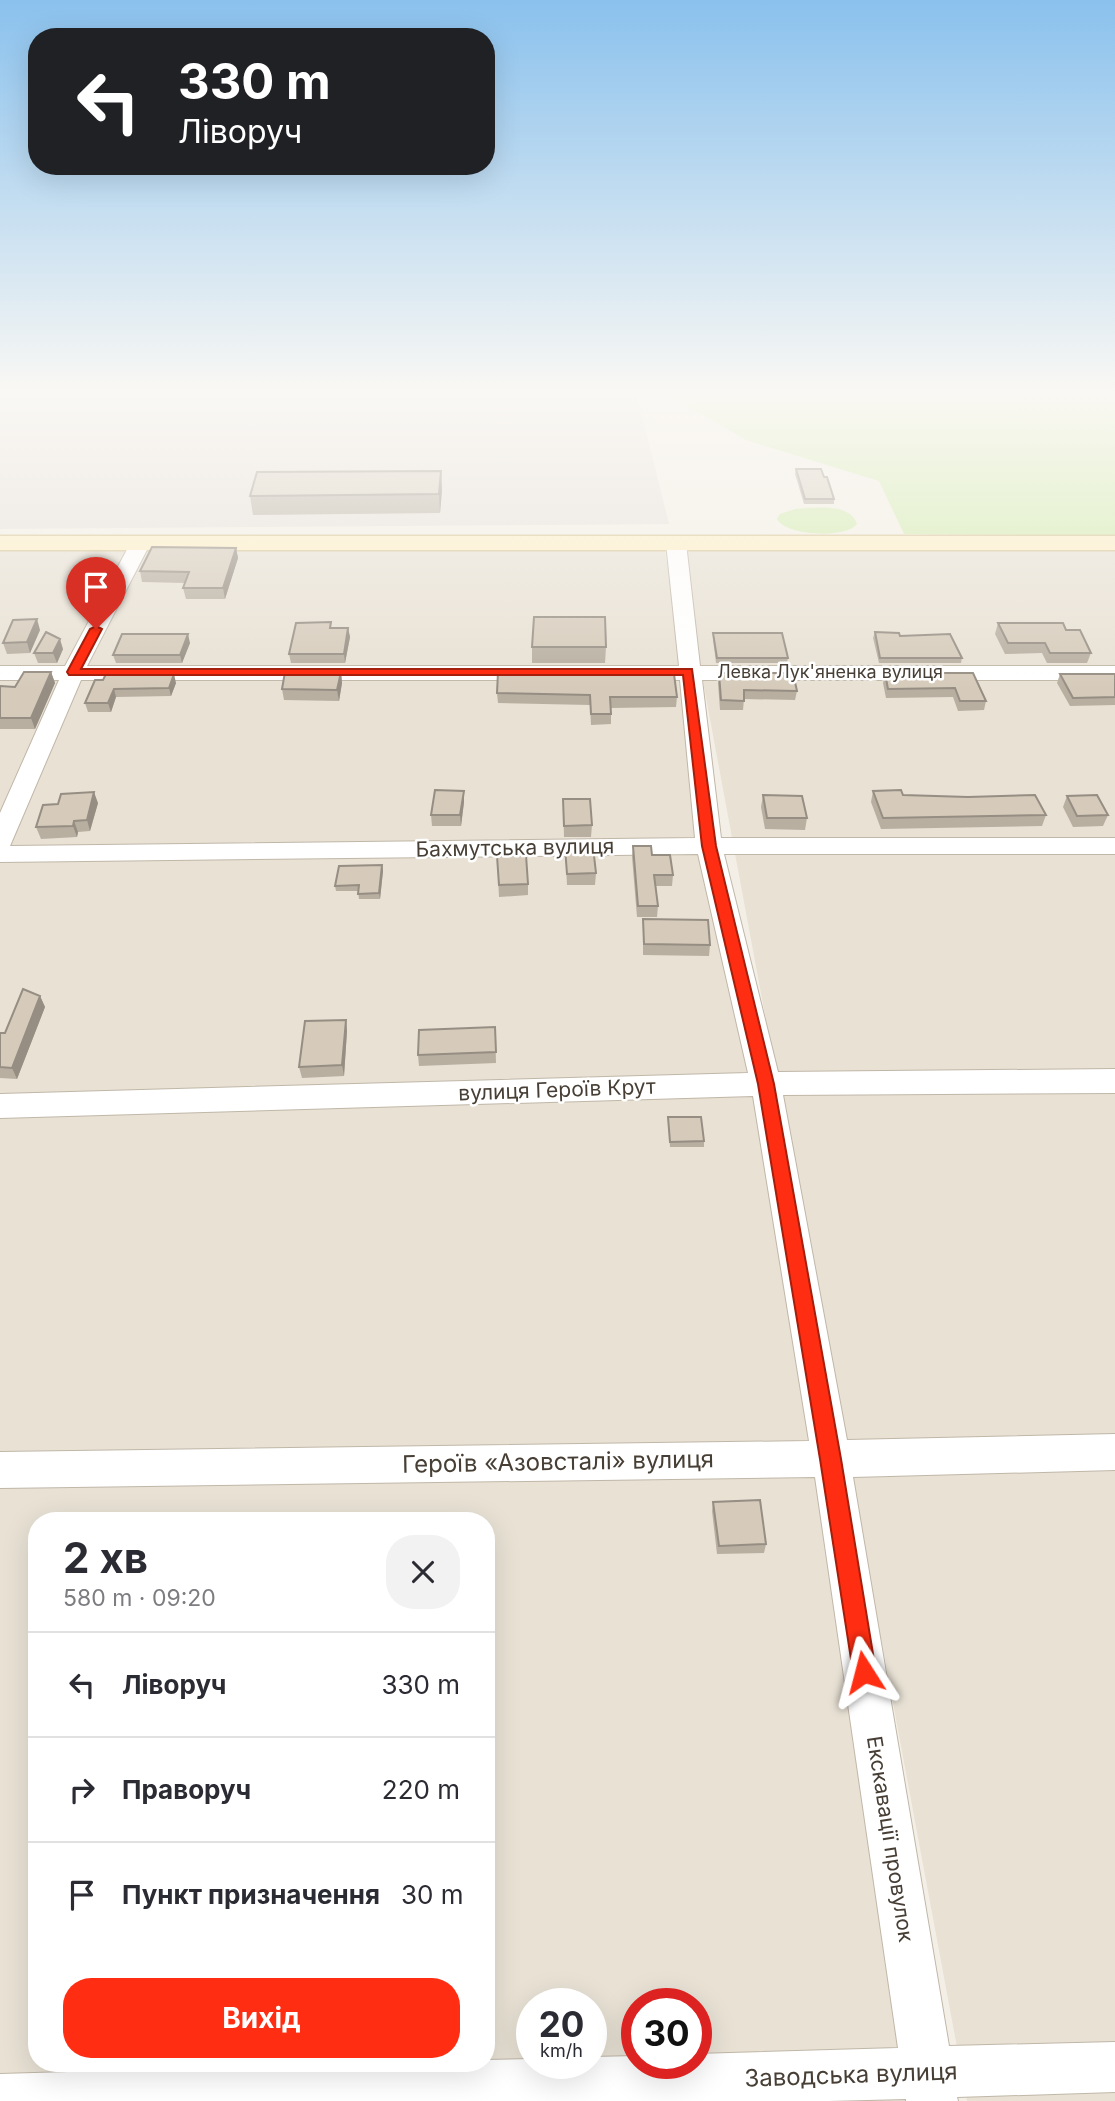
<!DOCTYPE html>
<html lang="uk">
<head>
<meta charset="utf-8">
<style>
  body { margin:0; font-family:Inter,sans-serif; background:#f2f2f3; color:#2b2b33; height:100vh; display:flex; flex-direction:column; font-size:26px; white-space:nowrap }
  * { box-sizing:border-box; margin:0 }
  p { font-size:23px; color:#7c7c81 }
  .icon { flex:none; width:38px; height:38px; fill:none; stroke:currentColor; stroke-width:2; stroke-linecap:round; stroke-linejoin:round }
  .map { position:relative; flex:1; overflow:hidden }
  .details { position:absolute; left:28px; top:1512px; width:467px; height:560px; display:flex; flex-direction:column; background:#fff; border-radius:28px; box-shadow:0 7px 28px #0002 }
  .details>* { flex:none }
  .guide { position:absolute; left:28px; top:28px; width:467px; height:147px; border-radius:28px; box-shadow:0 7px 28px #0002; background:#202124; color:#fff; overflow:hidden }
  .speed { position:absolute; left:516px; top:1988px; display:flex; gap:14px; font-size:35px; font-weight:700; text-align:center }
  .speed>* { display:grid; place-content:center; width:91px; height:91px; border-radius:50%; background:#fff; box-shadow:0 7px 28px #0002; line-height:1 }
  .speed small { font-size:18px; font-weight:400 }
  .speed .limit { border:10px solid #d22; background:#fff; color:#111 }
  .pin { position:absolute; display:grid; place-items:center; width:60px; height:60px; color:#fff; margin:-72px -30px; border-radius:50% 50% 50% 0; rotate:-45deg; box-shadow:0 0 7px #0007 }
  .pin .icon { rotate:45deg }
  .me { position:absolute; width:77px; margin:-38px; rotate:351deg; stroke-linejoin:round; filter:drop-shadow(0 0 5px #0008) }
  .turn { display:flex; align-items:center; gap:24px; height:147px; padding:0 35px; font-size:32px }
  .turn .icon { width:91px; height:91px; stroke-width:2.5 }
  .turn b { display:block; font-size:49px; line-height:60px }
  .round { display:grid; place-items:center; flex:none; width:74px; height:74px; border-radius:28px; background:#f2f2f3 }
  .summary { display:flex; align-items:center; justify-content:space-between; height:119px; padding:0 35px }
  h1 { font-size:42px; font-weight:700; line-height:52px }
  .primary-button { display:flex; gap:14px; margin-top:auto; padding:14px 35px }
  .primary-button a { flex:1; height:80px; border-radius:28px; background:#ff2e12; color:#fff; font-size:28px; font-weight:700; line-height:80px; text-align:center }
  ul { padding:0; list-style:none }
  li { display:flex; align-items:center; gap:21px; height:105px; padding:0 35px; border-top:2px solid #e1e1e2 }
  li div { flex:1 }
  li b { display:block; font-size:26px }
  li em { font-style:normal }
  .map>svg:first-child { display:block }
  .residential { fill:#e8e1d4; fill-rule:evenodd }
  .industrial { fill:#e6e1db }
  .green { fill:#d1ebac }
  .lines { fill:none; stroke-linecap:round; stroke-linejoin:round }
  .street-casing { stroke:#c0b7a8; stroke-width:2 }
  .secondary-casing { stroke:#d7c393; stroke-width:3 }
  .street { fill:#fff; fill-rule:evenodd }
  .secondary { fill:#ffefc5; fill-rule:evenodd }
  .wall { fill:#b8afa1 }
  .shaded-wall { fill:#968e83 }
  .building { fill:#d6cbbb; stroke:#968e83; stroke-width:2 }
  .route { fill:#ff2e12; stroke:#a61e0c; stroke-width:2 }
  .labels { text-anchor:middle; stroke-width:5; stroke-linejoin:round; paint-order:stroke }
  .far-street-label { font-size:18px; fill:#473f35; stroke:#fff }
  .street-label { font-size:21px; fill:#473f35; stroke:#fff }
  .near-street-label { font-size:24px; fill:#473f35; stroke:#fff }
</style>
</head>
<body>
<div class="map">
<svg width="1115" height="2101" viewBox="0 0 1115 2101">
  <rect width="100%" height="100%" fill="#f4efe6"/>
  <!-- residential -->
  <path class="residential" d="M 678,547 L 1115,550 L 1115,2101 L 967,2101 Z
    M 0,551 L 665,551 L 922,2101 L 0,2101 ZM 37,1521 L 486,1521 L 486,2063 L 37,2063 ZM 532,2004 L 592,2004 L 592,2063 L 532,2063 ZM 637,2004 L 696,2004 L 696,2063 L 637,2063 Z"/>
  <!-- industrial -->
  <path class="industrial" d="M 0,395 L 637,395 L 669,524 L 0,529 Z"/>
  <!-- green -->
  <path class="green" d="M 668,395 L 1115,395 L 1115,536 L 904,534 L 879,481 L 746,440 Z
    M 795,509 C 813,508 850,502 857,524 C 846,539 786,536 777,519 L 780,514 Z"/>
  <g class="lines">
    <!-- street casing -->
    <g class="street-casing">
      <path id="street" d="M 141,536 L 151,542 L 87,666 L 679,666 L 666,543 L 676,537 L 686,543 L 700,666 L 1115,666 L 1115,680 L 702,680 L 721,838 L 1115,838 L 1115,854 L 724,854 L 778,1072 L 1115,1069 L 1115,1093 L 783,1095 L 847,1440 L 1115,1434 L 1115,1470 L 853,1477 L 949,2046 L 1115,2042 L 1115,2092 L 957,2097 L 958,2101 L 906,2101 L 906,2099 L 828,2101 L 0,2101 L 0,2074 L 375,2063 L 486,2063 L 486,2060 L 532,2059 L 532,2063 L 592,2063 L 592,2057 L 637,2056 L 637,2063 L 696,2063 L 696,2054 L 898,2048 L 815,1477 L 0,1488 L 0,1452 L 809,1441 L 753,1096 L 0,1118 L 0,1094 L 748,1073 L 698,854 L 0,862 L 0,813 L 59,680 L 0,680 L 0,666 L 65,666 L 131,542 ZM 81,680 L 680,680 L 695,838 L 10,846 Z"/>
    </g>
    <!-- secondary casing -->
    <g class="secondary-casing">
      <path id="secondary" d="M 0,536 L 1115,536 L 1115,550 L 0,550 Z"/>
    </g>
    <!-- street -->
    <use href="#street" class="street"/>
    <!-- secondary -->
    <use href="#secondary" class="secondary"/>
  </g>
  <!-- wall -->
  <path class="wall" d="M 796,469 L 834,499 L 834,504 L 804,504 L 795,474 Z
    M 441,471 L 442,490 L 440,513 L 253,515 L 250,496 Z
    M 236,548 L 238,558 L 225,599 L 186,599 L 183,588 L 185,583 L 142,582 L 140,571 Z
    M 998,623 L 1066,630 L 1091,653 L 1087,663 L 1047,663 L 1042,653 L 1005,654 L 995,634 Z
    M 332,628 L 348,628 L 350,637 L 345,663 L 291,663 L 289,654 Z
    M 40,630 L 30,653 L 7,654 L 3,643 Z
    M 875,632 L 900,636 L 962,658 L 961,663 L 879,663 L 873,638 Z
    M 713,633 L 788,658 L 787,663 L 716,663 L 713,639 Z
    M 190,643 L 182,663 L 116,663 L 113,655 Z
    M 532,647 L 606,647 L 605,663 L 532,663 Z
    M 63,649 L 57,663 L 38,663 L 34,653 Z
    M 51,672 L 55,683 L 35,729 L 0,729 L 0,686 L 15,687 Z
    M 341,672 L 342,683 L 339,701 L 284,700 L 282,689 Z
    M 719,673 L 797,691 L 795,700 L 744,699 L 743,710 L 720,710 L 718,683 Z
    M 885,673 L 973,673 L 986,701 L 984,710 L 958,711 L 953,697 L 886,698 L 883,683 Z
    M 1060,674 L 1115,674 L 1115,705 L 1070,706 L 1057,683 Z
    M 95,680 L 176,683 L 171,696 L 116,697 L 111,712 L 88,712 L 85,703 Z
    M 497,693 L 677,697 L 676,707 L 611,708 L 611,724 L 591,725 L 590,705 L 498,703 Z
    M 464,791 L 464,802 L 461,826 L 432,826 L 431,815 Z
    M 873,791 L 903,795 L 1046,815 L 1042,826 L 881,829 L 871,802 Z
    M 763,795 L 807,818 L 805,830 L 765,829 L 761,807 Z
    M 1067,796 L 1108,815 L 1103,826 L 1073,827 L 1063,807 Z
    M 563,799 L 592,825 L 591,837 L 564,837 Z
    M 98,803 L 90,831 L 78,832 L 77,837 L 41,839 L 36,827 Z
    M 633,846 L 652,855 L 673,875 L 672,886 L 656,886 L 658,906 L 657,917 L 637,917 L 632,857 Z
    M 565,847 L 596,873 L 595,885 L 567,885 Z
    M 497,856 L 528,884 L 528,895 L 499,897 Z
    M 382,865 L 383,871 L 380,899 L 359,899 L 358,891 L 336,891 L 335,886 Z
    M 643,919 L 710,945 L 709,956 L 643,955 Z
    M 40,996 L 45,1007 L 17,1079 L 0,1078 L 0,1033 L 5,1033 Z
    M 346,1020 L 347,1031 L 344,1076 L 302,1078 L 299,1067 Z
    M 495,1027 L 496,1063 L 419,1066 L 418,1055 Z
    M 668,1117 L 704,1141 L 704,1147 L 670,1147 Z
    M 713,1502 L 766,1544 L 764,1553 L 717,1554 L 712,1511 Z"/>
  <!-- shaded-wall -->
  <path class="shaded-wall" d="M 441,471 L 442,490 L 440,513 L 439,494 Z
    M 236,548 L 238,558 L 225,599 L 223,588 Z
    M 37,619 L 40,630 L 30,653 L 27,642 Z
    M 348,628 L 350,637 L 345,663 L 344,654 Z
    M 188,634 L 190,643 L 182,663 L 180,655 Z
    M 60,639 L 63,649 L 57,663 L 53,653 Z
    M 51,672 L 55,683 L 35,729 L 31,718 Z
    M 341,672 L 342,683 L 339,701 L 337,690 Z
    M 174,674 L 176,683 L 171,696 L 169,688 Z
    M 114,689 L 116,697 L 111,712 L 108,703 Z
    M 464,791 L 464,802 L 461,826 L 460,815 Z
    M 94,792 L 98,803 L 90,831 L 87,820 Z
    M 74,821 L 78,832 L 77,837 L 73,826 Z
    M 382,865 L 383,871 L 380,899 L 379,893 Z
    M 40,996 L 45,1007 L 17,1079 L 12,1068 Z
    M 346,1020 L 347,1031 L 344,1076 L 342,1065 Z"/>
  <!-- building -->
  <path class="building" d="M 796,469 L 821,469 L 824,477 L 827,477 L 834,499 L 805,499 Z
    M 441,471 L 439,494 L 250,496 L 257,472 Z
    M 152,547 L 236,548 L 223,588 L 183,588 L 189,572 L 140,571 Z
    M 534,617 L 605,617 L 606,647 L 532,647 Z
    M 37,619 L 27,642 L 3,643 L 13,620 Z
    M 331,622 L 330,628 L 348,628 L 344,654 L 289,654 L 296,623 Z
    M 998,623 L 1063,623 L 1066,630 L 1080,630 L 1091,653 L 1050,653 L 1045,643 L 1008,643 Z
    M 46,632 L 60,639 L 53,653 L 34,653 Z
    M 875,632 L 899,633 L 900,636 L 950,634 L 962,658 L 880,658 Z
    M 713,633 L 782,633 L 788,658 L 717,658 Z
    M 122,634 L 188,634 L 180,655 L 113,655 Z
    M 24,672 L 51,672 L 31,718 L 0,718 L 0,686 L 15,687 Z
    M 285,672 L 341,672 L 337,690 L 282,689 Z
    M 498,672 L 674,674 L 677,697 L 610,697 L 611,714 L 591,714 L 590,695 L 497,693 Z
    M 719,673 L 793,673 L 797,691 L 744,690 L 744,701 L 721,700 Z
    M 885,673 L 973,673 L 986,701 L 960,701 L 955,688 L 888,689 Z
    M 106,674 L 174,674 L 169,688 L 114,689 L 108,703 L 85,703 L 95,680 L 103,680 Z
    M 1060,674 L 1115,674 L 1115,697 L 1073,698 Z
    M 435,790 L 464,791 L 460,815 L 431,815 Z
    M 901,790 L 903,795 L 968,797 L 1035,795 L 1046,815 L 883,818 L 873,791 Z
    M 94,792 L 87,820 L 74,821 L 73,826 L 36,827 L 43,805 L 58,804 L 61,794 Z
    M 763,795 L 802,796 L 807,818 L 767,818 Z
    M 1097,795 L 1108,815 L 1077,816 L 1067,796 Z
    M 563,799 L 590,799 L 592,825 L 564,826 Z
    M 633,846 L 651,846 L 652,855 L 670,855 L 673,875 L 654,875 L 658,906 L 638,906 Z
    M 565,847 L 593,847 L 596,873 L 567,874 Z
    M 526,855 L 528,884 L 499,885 L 497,856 Z
    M 382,865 L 379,893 L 358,894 L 359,885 L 335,886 L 339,866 Z
    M 643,919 L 708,920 L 710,945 L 644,944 Z
    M 23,989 L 40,996 L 12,1068 L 0,1067 L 0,1033 L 5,1033 Z
    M 346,1020 L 342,1065 L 299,1067 L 305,1021 Z
    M 495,1027 L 496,1052 L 418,1055 L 419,1030 Z
    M 668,1117 L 701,1117 L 704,1141 L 670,1142 Z
    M 760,1500 L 766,1544 L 719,1546 L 713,1502 Z"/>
  <!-- sky -->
  <linearGradient id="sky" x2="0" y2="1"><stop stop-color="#8ac1ed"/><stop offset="0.57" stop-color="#faf8f4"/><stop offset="1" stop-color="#faf8f4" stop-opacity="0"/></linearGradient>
  <rect width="1115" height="689" fill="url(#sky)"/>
  <!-- route -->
  <path class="route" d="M 96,626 L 102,629 L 81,669 L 692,669 L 716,846 L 774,1084 L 841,1459 L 876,1672 L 872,1680 L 864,1684 L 856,1680 L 853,1672 L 820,1459 L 758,1084 L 702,846 L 683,675 L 69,675 L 67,672 L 90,629 Z"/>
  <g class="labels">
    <!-- far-street labels -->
    <g class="far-street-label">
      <text x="830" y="678">Левка Лук'яненка вулиця</text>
    </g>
    <!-- street labels -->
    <g class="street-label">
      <text transform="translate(515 848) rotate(-1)" y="7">Бахмутська вулиця</text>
      <text transform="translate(557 1090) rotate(-2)" y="7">вулиця Героїв Крут</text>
      <text transform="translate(890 1839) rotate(81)" y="7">Екскавації провулок</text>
    </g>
    <!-- near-street labels -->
    <g class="near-street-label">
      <text transform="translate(558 1462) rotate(-1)" y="8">Героїв «Азовсталі» вулиця</text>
      <text transform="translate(851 2075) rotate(-2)" y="8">Заводська вулиця</text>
    </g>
  </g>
</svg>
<div class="speed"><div>20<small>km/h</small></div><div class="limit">30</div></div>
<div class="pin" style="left:96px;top:629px;background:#d93025"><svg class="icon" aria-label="arrive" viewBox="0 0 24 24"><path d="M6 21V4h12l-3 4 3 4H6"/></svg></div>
<svg class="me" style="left:864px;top:1672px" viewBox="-20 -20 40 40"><path d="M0-17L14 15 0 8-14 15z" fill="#ff2e12" stroke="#fff" stroke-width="4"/></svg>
<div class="guide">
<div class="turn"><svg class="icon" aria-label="left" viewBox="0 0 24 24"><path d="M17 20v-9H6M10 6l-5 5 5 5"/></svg><div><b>330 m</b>Ліворуч</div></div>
</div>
<section class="details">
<div class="summary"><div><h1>2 хв</h1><p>580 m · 09:20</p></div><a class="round"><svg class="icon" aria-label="close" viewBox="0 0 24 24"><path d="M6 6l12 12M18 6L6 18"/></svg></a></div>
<ul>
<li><svg class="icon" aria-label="left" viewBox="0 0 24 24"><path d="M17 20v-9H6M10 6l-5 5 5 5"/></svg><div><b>Ліворуч</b></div><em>330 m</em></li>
<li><svg class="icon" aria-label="right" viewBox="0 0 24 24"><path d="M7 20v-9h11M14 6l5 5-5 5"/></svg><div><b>Праворуч</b></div><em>220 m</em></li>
<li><svg class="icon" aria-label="arrive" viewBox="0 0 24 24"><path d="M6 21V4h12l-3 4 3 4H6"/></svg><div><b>Пункт призначення</b></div><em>30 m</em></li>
</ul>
<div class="primary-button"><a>Вихід</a></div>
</section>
</div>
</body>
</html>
